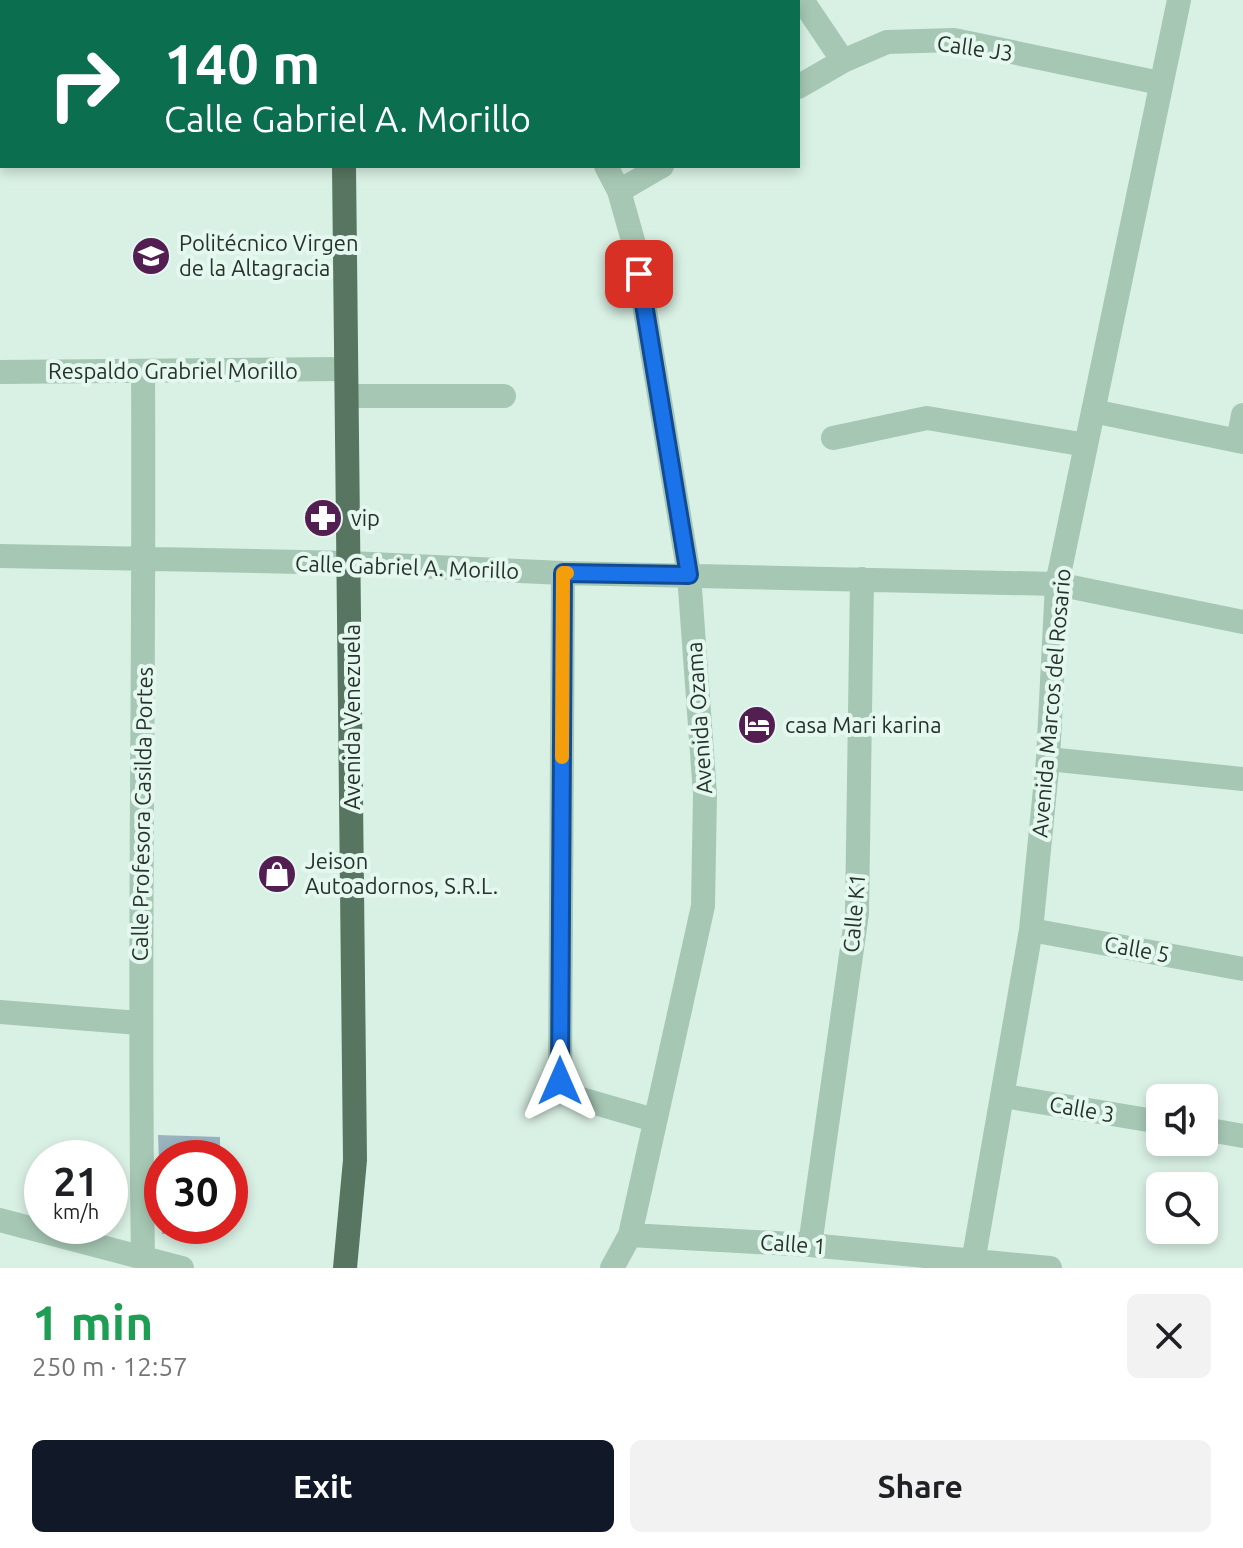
<!DOCTYPE html>
<html lang="en">
<head>
<meta charset="utf-8">
<style>
  body { margin:0; font-family:Ubuntu,sans-serif; background:#f2f2f2; color:#202124; height:100vh; display:flex; flex-direction:column; font-size:30px; white-space:nowrap }
  * { box-sizing:border-box; margin:0 }
  p { font-size:26px; color:#757577 }
  .icon { flex:none; width:44px; height:44px; fill:none; stroke:currentColor; stroke-width:2; stroke-linecap:round; stroke-linejoin:round }
  .map { position:relative; height:1268px; overflow:hidden }
  .drawer { display:flex; flex-direction:column; background:#fff; flex:1 }
  .drawer>* { flex:none }
  .top-card { position:absolute; left:0px; top:0px; width:800px; height:168px; box-shadow:0 4px 12px #0003; background:#0b6e4f; color:#fff; overflow:hidden }
  .tools { position:absolute; left:1146px; top:1084px; display:grid; gap:16px }
  .tools a { display:grid; place-items:center; width:72px; height:72px; border-radius:12px; background:#fff; box-shadow:0 4px 12px #0003; font-size:40px }
  .speed { position:absolute; left:24px; top:1140px; display:flex; gap:16px; font-size:40px; font-weight:700; text-align:center }
  .speed>* { display:grid; place-content:center; width:104px; height:104px; border-radius:50%; background:#fff; box-shadow:0 4px 12px #0003; line-height:1 }
  .speed small { font-size:20px; font-weight:400 }
  .speed .limit { border:12px solid #d22; background:#fff; color:#111 }
  .pin { position:absolute; display:grid; place-items:center; width:68px; height:68px; color:#fff; margin:-34px; border-radius:16px; box-shadow:0 4px 12px #0006 }
  .me { position:absolute; width:88px; margin:-44px; rotate:0deg; stroke-linejoin:round; filter:drop-shadow(0 0 6px #0008) }
  .turn { display:flex; align-items:center; gap:28px; height:168px; padding:0 32px; font-size:36px }
  .turn .icon { width:104px; height:104px; stroke-width:2.5 }
  .turn b { display:block; font-size:56px; line-height:68px }
  .round { display:grid; place-items:center; flex:none; width:84px; height:84px; border-radius:12px; background:#f2f2f2 }
  .head { display:flex; align-items:center; justify-content:space-between; height:136px; padding:0 32px }
  h1 { font-size:48px; font-weight:700; line-height:60px; color:#1e9e55 }
  .button { display:flex; gap:16px; margin-top:auto; padding:16px 32px }
  .button a { flex:1; height:92px; border-radius:12px; background:#111827; color:#fff; font-size:32px; font-weight:700; line-height:92px; text-align:center }
  .button a+a { background:#f2f2f2; color:#202124 }
  .map>svg:first-child { display:block }
  .green { fill:#9ab3be }
  .lines { fill:none; stroke-linecap:round; stroke-linejoin:round }
  .minor { stroke:#a6c7b4; stroke-width:24 }
  .major { stroke:#587561; stroke-width:24 }
  .route-casing { stroke:#114b97; stroke-width:20 }
  .route { stroke:#1a73e8; stroke-width:14 }
  .slow { stroke:#f59e0b; stroke-width:14 }
  .labels { text-anchor:middle; stroke-width:8; stroke-linejoin:round; paint-order:stroke }
  .street-label { font-size:22px; fill:#26332a; stroke:#e5f8ef }
  .poi-label { font-size:22px; fill:#26332a; stroke:#e5f8ef; text-anchor:start }
</style>
</head>
<body>
<div class="map">
<svg width="1243" height="1268" viewBox="0 0 1243 1268">
  <rect width="100%" height="100%" fill="#d9f0e4"/>
  <!-- green -->
  <path class="green" d="M 158,1135 L 220,1137 L 220,1158 L 162,1158 L 162,1226 L 220,1226 L 220,1233 L 162,1234 Z"/>
  <g class="lines">
    <!-- minor -->
    <path class="minor" d="M 521,0 L 522,2
      M 802,0 L 843,61
      M 798,87 L 843,61 L 887,42 L 954,40 L 1160,83
      M 606,166 L 619,191 L 634,244 L 689,575 L 705,794 L 703,906 L 630,1235 L 612,1268
      M 619,191 L 662,166
      M 0,372 L 346,369
      M 347,396 L 504,396
      M 1093,411 L 1243,442
      M 833,438 L 927,418 L 1086,445
      M 1238,441 L 1243,415
      M 0,556 L 350,563 L 563,573 L 1057,584 L 1243,622
      M 563,573 L 560,1081 L 574,1097 L 654,1120
      M 1048,759 L 1243,779
      M 1031,930 L 1243,969
      M 0,1012 L 139,1023
      M 1004,1096 L 1160,1122
      M 1204,1129 L 1243,1136
      M 0,1220 L 182,1268
      M 630,1235 L 810,1245 L 1050,1268
      M 810,1245 L 857,913 L 862,579
      M 143,1257 C 138,962 145,666 143,371
      M 972,1268 L 1031,930 L 1048,759 L 1057,584 L 1179,0"/>
    <!-- major -->
    <path class="major" d="M 343,0 L 343,2
      M 344,166 L 355,1160 L 345,1268"/>
  </g>
  <g class="lines">
    <!-- route casing -->
    <g class="route-casing">
      <path id="route" d="M 560,1081 L 563,573 L 689,575 L 639,274"/>
    </g>
    <!-- route -->
    <use href="#route" class="route"/>
    <!-- slow -->
    <path class="slow" d="M 562,757 L 563,573 L 567,573"/>
  </g>
  <!-- icons -->
  <defs>
    <g id="school-disc" transform="scale(2)"><circle r="9.5" fill="#531e51" stroke="#e5f8ef"/><path d="M0-5L7-2L0 1L-7-2ZM-4 1L0 2.5L4 1V4Q0 6-4 4Z" fill="#fff"/></g>
    <g id="pharmacy-disc" transform="scale(2)"><circle r="9.5" fill="#531e51" stroke="#e5f8ef"/><path d="M-2-6h4v4h4v4h-4v4h-4v-4h-4v-4h4Z" fill="#fff"/></g>
    <g id="hotel-disc" transform="scale(2)"><circle r="9.5" fill="#531e51" stroke="#e5f8ef"/><path d="M-6-4.5h1.5V1H6V5H4.5V3h-9V5H-6ZM-4 0a1.8 1.8 0 1 1 3.6 0ZM.5 0V-2.5h3Q6-2.5 6 0Z" fill="#fff"/></g>
    <g id="shop-disc" transform="scale(2)"><circle r="9.5" fill="#531e51" stroke="#e5f8ef"/><path d="M-5-2.5h2.3a2.7 3.5 0 0 1 5.4 0H5L5.5 6h-11ZM-1.5-2.5h3a1.5 2.3 0 0 0-3 0Z" fill="#fff"/></g>
  </defs>
  <g fill-rule="evenodd">
    <use href="#school-disc" x="151" y="256"/>
    <use href="#pharmacy-disc" x="323" y="518"/>
    <use href="#hotel-disc" x="757" y="725"/>
    <use href="#shop-disc" x="277" y="874"/>
  </g>
  <g class="labels">
    <!-- street labels -->
    <g class="street-label">
      <text transform="translate(975 48) rotate(8)" y="8">Calle J3</text>
      <text x="173" y="379">Respaldo Grabriel Morillo</text>
      <text transform="translate(407 567) rotate(2)" y="8">Calle Gabriel A. Morillo</text>
      <text transform="translate(1051 703) rotate(-85)" y="8">Avenida Marcos del Rosario</text>
      <text transform="translate(352 717) rotate(-90)" y="8">Avenida Venezuela</text>
      <text transform="translate(699 718) rotate(-94)" y="8">Avenida Ozama</text>
      <text transform="translate(142 814) rotate(-89)" y="8">Calle Profesora Casilda Portes</text>
      <text transform="translate(854 913) rotate(-85)" y="8">Calle K1</text>
      <text transform="translate(1137 949) rotate(10)" y="8">Calle 5</text>
      <text transform="translate(1082 1109) rotate(10)" y="8">Calle 3</text>
      <text transform="translate(793 1244) rotate(4)" y="8">Calle 1</text>
    </g>
    <!-- poi labels -->
    <g class="poi-label">
      <text x="179" y="251">Politécnico Virgen<tspan x="179" dy="25">de la Altagracia</tspan></text>
      <text x="351" y="526">vip</text>
      <text x="785" y="733">casa Mari karina</text>
      <text x="305" y="869">Jeison<tspan x="305" dy="25">Autoadornos, S.R.L.</tspan></text>
    </g>
  </g>
</svg>
<div class="tools">
<a><svg class="icon" aria-label="sound" viewBox="0 0 24 24"><path d="M4 9h4l5-4v14l-5-4H4zM17 9q2 3 0 6"/></svg></a>
<a><svg class="icon" aria-label="search" viewBox="0 0 24 24"><circle cx="10" cy="10" r="6"/><path d="M15 15l6 6"/></svg></a>
</div>
<div class="speed"><div>21<small>km/h</small></div><div class="limit">30</div></div>
<div class="pin" style="left:639px;top:274px;background:#d93025"><svg class="icon" aria-label="arrive" viewBox="0 0 24 24"><path d="M6 21V4h12l-3 4 3 4H6"/></svg></div>
<svg class="me" style="left:560px;top:1081px" viewBox="-20 -20 40 40"><path d="M0-17L14 15 0 8-14 15z" fill="#1a73e8" stroke="#fff" stroke-width="4"/></svg>
<div class="top-card">
<div class="turn"><svg class="icon" aria-label="right" viewBox="0 0 24 24"><path d="M7 20v-9h11M14 6l5 5-5 5"/></svg><div><b>140 m</b>Calle Gabriel A. Morillo</div></div>
</div>
</div>
<section class="drawer">
<div class="head"><div><h1>1 min</h1><p>250 m · 12:57</p></div><a class="round"><svg class="icon" aria-label="close" viewBox="0 0 24 24"><path d="M6 6l12 12M18 6L6 18"/></svg></a></div>
<div class="button"><a>Exit</a><a>Share</a></div>
</section>
</body>
</html>
